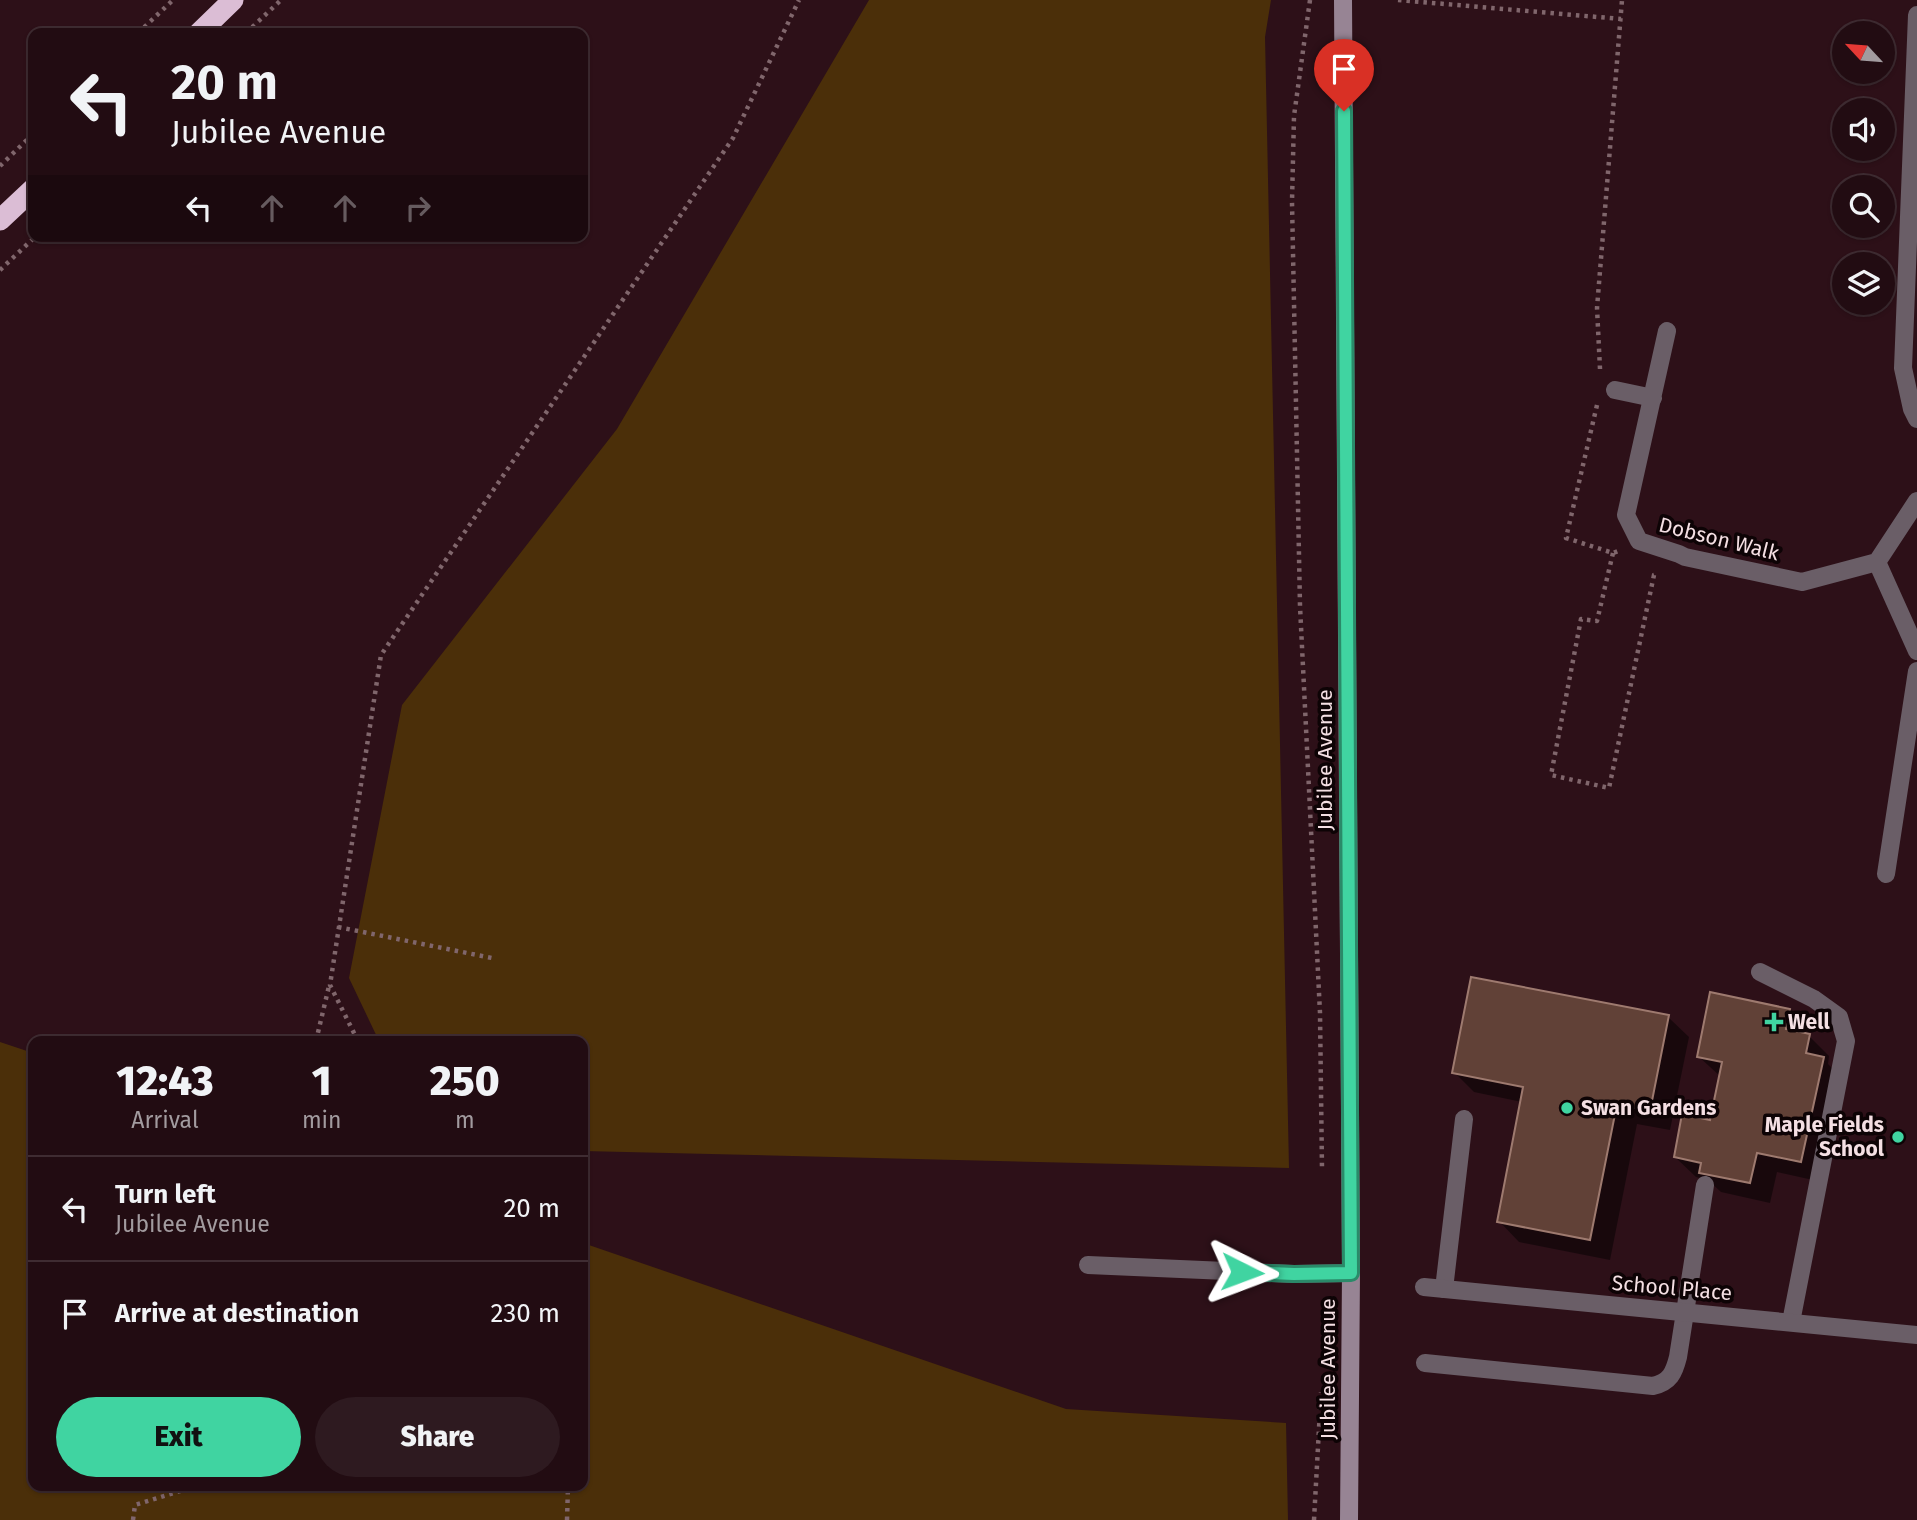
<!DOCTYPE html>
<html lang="en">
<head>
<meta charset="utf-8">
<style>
  body { margin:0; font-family:"Fira Sans",sans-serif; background:#2e1a20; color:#f1f3f6; height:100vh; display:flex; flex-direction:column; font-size:26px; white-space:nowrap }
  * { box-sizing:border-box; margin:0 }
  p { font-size:23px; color:#a29b9f }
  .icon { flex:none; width:38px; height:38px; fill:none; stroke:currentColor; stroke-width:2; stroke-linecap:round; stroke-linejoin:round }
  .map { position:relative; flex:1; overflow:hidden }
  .sheet { position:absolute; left:28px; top:1036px; width:560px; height:455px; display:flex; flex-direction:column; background:#220c12; border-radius:14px; box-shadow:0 2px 5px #0004,0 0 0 2px #3f2c32 }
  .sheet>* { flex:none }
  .top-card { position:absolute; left:28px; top:28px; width:560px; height:214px; border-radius:14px; box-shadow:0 2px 5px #0004,0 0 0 2px #3f2c32; background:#220c12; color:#f1f3f6; overflow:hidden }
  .needle { width:46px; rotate:296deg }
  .buttons { position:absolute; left:1832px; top:21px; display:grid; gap:14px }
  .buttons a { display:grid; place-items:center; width:63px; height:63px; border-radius:50%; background:#220c12; box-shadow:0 2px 5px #0004,0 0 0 2px #3f2c32; font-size:35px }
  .pin { position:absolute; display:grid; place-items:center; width:60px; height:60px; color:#fff; margin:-72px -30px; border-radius:50% 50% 50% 0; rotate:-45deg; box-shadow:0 0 7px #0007 }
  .pin .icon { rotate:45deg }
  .me { position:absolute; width:77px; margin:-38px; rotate:93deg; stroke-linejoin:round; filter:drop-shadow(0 0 5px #0008) }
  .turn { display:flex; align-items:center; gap:24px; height:147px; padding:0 28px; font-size:32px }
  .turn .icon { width:91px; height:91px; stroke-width:2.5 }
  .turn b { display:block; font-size:49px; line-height:60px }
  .lanes { display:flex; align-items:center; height:66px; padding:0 28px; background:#0003; justify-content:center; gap:35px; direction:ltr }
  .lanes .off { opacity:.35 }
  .eta { display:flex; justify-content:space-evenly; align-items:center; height:119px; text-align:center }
  .eta b { font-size:42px; font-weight:800; line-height:49px }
  .button { display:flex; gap:14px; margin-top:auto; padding:14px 28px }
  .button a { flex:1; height:80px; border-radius:42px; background:#40d4a1; color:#111; font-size:28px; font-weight:800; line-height:80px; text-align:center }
  .button a+a { background:#2e1a20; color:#f1f3f6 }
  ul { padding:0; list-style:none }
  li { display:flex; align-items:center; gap:21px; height:105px; padding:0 28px; border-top:2px solid #3f2c32 }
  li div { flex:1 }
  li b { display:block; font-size:26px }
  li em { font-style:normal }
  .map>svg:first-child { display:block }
  .green { fill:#4b2f09 }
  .shadow { fill:#0007 }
  .building { fill:#614137; stroke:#9e7a6f; stroke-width:2 }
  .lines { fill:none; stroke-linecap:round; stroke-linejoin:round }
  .path { stroke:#80666c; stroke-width:4.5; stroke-dasharray:3.5 5; stroke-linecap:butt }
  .lane { stroke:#6a5e67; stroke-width:18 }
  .street { stroke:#6a5e67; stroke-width:18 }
  .secondary { stroke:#978494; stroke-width:18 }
  .highway { stroke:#dbbdd5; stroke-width:21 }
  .route-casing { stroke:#2a8a69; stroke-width:18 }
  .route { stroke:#40d4a1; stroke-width:12 }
  .poi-dot { fill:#40d4a1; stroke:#0d0305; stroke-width:2.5 }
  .labels { text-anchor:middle; stroke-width:7; stroke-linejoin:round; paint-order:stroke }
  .street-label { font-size:21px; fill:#f4dfe3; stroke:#0d0305 }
  .poi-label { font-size:21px; font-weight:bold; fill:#f4dfe3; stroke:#0d0305; text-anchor:start }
</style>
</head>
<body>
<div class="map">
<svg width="1917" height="1520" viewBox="0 0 1917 1520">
  <rect width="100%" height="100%" fill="#2d1018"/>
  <!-- green -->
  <path class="green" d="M 869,0 L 1271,0 L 1265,37 L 1289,1168 L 583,1151 L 583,1041 L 379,1041 L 349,978 L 402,705 L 617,429 Z
    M 0,1042 L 33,1053 L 33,1486 L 583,1486 L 583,1243 L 1066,1409 L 1286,1423 L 1288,1520 L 0,1520 Z"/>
  <!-- shadow -->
  <path class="shadow" d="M 1789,1011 L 1809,1031 L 1808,1035 L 1829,1056 L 1828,1064 L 1843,1079 L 1822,1182 L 1777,1172 L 1770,1203 L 1721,1192 L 1708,1180 L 1696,1177 L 1675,1157 L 1712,1122 L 1721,1077 L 1698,1056 Z
    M 1668,1017 L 1689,1037 L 1670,1130 L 1637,1124 L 1610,1260 L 1519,1242 L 1499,1221 L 1522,1102 L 1474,1092 L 1454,1072 Z"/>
  <!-- building -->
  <path class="building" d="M 1471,977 L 1669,1015 L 1650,1111 L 1617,1104 L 1590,1240 L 1497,1222 L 1523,1087 L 1452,1073 Z
    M 1710,992 L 1790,1009 L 1786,1029 L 1810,1034 L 1806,1053 L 1824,1057 L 1801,1162 L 1757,1153 L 1750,1183 L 1699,1173 L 1701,1163 L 1674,1157 L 1682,1114 L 1710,1120 L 1722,1062 L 1697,1057 Z"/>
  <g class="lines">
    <!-- path -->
    <path class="path" d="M 1310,0 L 1294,116 L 1292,202 L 1300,606 L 1320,1013 L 1322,1169
      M 1398,0 L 1621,19
      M 138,33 L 173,0
      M 246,33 L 281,0
      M 0,166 L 33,134
      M 0,270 L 36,236
      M 1600,369 L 1597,308 L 1622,0
      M 1597,405 L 1566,538 L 1613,553 L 1618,551
      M 1613,553 L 1597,621 L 1581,619 L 1551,775 L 1609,788 L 1654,575 L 1657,574
      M 338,927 L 492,958
      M 316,1041 L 329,986
      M 358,1041 L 330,985 L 381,655 L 733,138 L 799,0
      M 133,1520 L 135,1505 L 196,1486
      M 567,1520 L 568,1486
      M 1314,1520 L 1321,1392"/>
    <!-- lane -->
    <path class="lane" d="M 1760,972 L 1814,999 L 1839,1017 L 1846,1041 L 1791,1322
      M 1088,1265 L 1294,1274 L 1351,1273
      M 1444,1289 L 1464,1119
      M 1425,1363 L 1653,1386 C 1670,1382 1674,1373 1678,1357 L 1705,1185"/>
    <!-- street -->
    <path class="street" d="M 1917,15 L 1903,368 L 1912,409 L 1917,419
      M 1667,331 L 1626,515 L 1639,541 L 1679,554 L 1685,557 L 1802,582 L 1877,562 L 1917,501
      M 1615,390 L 1653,398
      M 1877,562 L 1917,651
      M 1886,874 L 1917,671
      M 1424,1287 L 1917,1335"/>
    <!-- secondary -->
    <path class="secondary" d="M 1343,0 L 1351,1273 L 1349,1520"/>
    <!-- highway -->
    <path class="highway" d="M 199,33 L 233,0
      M 0,220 L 33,189"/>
  </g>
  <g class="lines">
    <!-- route casing -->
    <g class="route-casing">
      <path id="route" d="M 1242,1272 L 1294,1274 L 1351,1273 L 1344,111"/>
    </g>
    <!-- route -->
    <use href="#route" class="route"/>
  </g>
  <!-- markers -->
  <g class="poi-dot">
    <path d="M1770.5 1011.5h7v7h7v7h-7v7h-7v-7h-7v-7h7z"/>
    <circle cx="1567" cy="1108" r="7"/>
    <circle cx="1898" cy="1137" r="7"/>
  </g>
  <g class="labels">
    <!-- street labels -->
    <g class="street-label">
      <text transform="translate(1719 539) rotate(14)" y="7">Dobson Walk</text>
      <text transform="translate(1325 760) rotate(-90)" y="7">Jubilee Avenue</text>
      <text transform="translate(1672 1288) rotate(5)" y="7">School Place</text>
      <text transform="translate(1328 1369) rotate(-90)" y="7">Jubilee Avenue</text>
    </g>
    <!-- poi labels -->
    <g class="poi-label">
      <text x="1788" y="1029">Well</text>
      <text x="1581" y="1115">Swan Gardens</text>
      <text x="1884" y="1132" text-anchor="end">Maple Fields<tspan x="1884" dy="24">School</tspan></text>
    </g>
  </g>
</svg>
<div class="buttons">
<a><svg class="needle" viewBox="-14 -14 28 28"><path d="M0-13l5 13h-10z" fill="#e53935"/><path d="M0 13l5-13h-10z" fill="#a29b9f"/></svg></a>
<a><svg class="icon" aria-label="sound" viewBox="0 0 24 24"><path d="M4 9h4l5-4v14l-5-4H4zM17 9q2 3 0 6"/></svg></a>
<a><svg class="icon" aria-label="search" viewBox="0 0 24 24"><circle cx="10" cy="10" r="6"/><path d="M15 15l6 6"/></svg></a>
<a><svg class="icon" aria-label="layers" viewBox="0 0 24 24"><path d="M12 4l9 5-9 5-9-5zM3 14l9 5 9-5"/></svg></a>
</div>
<div class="pin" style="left:1344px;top:111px;background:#d93025"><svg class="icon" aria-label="arrive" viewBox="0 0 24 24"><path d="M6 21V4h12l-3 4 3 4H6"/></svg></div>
<svg class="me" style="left:1242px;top:1272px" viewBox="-20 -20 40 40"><path d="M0-17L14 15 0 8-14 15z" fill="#40d4a1" stroke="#fff" stroke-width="4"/></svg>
<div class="top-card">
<div class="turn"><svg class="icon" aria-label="left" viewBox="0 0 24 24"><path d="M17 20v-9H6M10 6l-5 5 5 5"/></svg><div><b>20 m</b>Jubilee Avenue</div></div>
<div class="lanes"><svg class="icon" aria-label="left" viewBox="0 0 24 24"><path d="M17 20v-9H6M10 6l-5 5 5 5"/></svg><svg class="icon off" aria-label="ahead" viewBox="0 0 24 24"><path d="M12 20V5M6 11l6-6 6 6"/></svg><svg class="icon off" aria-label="ahead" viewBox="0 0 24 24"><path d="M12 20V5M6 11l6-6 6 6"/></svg><svg class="icon off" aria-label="right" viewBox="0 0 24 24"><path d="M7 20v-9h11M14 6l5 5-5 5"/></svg></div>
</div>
<section class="sheet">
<div class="eta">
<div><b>12:43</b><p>Arrival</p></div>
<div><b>1</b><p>min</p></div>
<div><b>250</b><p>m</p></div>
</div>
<ul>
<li><svg class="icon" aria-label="left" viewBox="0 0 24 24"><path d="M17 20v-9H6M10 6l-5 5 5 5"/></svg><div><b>Turn left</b><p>Jubilee Avenue</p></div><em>20 m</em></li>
<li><svg class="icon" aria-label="arrive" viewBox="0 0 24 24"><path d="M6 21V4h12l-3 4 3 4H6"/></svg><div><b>Arrive at destination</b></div><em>230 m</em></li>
</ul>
<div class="button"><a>Exit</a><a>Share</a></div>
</section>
</div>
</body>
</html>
